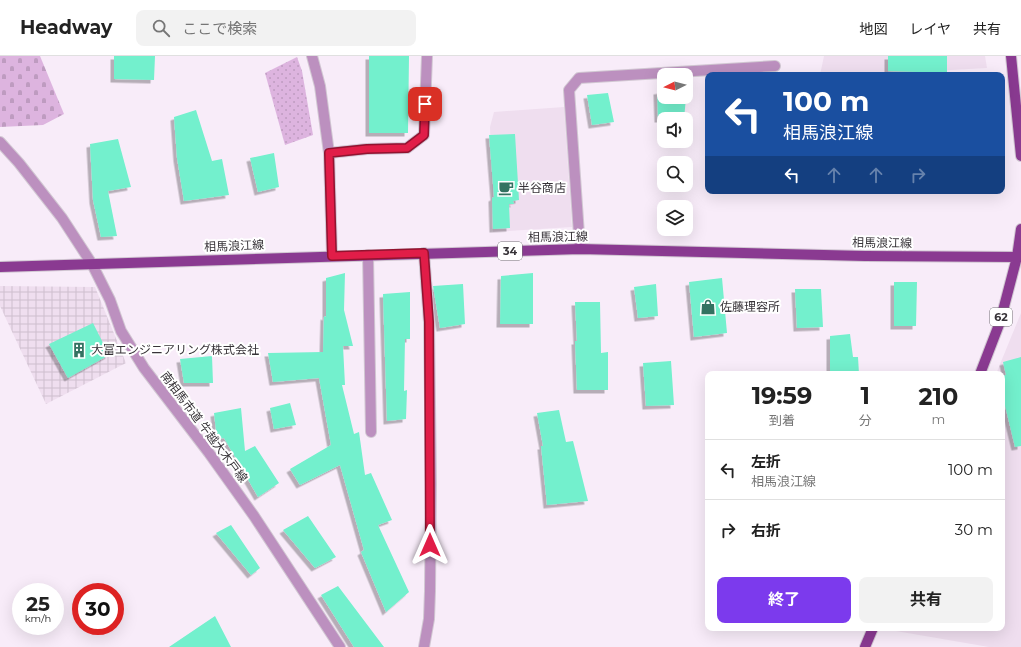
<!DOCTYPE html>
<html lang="ja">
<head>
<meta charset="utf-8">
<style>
  body { margin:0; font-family:Montserrat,"Noto Sans JP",sans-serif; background:#f2f2f2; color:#222; height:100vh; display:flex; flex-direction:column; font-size:15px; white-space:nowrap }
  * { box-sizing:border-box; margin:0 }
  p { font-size:13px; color:#767676 }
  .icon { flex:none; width:22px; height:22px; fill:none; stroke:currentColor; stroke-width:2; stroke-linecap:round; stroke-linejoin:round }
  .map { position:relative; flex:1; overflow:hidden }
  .drawer { position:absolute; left:705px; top:315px; width:300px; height:260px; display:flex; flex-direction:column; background:#fff; border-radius:8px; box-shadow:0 4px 16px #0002 }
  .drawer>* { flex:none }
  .hud { position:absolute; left:705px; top:16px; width:300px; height:122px; border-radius:8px; box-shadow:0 4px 16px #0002; background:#1a4fa0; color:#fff; overflow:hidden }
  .needle { width:26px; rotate:264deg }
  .buttons { position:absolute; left:657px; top:12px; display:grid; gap:8px }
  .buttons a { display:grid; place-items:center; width:36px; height:36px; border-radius:8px; background:#fff; box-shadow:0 4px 16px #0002; font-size:20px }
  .speed { position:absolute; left:12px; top:527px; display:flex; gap:8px; font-size:20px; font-weight:700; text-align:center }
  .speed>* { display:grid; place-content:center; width:52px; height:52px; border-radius:50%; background:#fff; box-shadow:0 4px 16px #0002; line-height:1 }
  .speed small { font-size:10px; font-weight:400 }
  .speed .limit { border:6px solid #d22; background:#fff; color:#111 }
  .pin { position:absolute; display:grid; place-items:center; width:34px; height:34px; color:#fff; margin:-17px; border-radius:8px; box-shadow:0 2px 6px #0006 }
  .me { position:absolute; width:44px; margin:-22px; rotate:0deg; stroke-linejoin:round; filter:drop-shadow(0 0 3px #0008) }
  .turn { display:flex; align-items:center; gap:14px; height:84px; padding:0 12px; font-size:18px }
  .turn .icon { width:52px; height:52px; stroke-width:2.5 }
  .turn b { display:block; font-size:28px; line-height:34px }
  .lanes { display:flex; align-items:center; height:38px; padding:0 12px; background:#0003; justify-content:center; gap:20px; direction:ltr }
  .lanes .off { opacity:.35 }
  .eta { display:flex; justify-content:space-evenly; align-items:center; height:68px; text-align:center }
  .eta b { font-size:24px; font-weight:700; line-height:28px }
  .primary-button { display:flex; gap:8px; margin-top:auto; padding:8px 12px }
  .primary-button a { flex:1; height:46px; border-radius:8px; background:#7c3aed; color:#fff; font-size:16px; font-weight:700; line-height:46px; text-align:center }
  .primary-button a+a { background:#f2f2f2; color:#222 }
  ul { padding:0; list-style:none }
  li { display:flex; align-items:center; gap:12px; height:60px; padding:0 12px; border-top:1px solid #e0e0e0 }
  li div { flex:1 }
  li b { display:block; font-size:15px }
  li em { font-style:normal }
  header { display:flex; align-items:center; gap:24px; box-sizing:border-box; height:56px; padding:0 20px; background:#fff; border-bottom:1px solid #e0e0e0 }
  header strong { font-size:19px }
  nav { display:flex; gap:22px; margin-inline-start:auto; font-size:14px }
  .search { width:280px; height:36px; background:#f2f2f2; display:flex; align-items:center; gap:10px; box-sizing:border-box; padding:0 14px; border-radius:8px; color:#767676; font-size:15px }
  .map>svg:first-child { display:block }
  .built { fill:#efdeef }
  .industrial { fill:url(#industrial-grid) }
  .cemetery { fill:url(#cemetery-stones) }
  .park { fill:url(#park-dots) }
  .building { fill:#73f0cd; filter:url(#shadow) }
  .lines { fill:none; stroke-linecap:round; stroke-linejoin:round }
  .minor-casing { stroke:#d1c7d2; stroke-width:12 }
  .major-casing { stroke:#d1c7d2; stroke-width:12 }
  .minor { stroke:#bc90bf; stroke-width:10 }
  .major { stroke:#8a3a91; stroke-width:10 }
  .route-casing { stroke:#92132f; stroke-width:10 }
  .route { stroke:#e11d48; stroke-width:7 }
  .labels { text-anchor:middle; stroke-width:4; stroke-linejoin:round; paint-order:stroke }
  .shield { fill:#fff; stroke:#737074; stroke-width:1 }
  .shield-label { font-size:11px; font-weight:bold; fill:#373338 }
  .poi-label { font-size:12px; fill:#373338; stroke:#fff; text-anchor:start }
  .street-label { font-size:12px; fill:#373338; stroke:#fff }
</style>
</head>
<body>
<header>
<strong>Headway</strong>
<div class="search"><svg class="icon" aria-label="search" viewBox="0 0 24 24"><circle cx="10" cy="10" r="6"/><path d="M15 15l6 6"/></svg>ここで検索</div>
<nav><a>地図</a><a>レイヤ</a><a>共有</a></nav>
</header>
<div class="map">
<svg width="1021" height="591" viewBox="0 0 1021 591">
  <defs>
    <pattern id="industrial-grid" width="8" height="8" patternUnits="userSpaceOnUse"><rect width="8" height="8" fill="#efdeef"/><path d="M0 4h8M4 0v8" fill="none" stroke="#cebfce"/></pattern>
    <pattern id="cemetery-stones" width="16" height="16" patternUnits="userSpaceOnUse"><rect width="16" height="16" fill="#ddb4df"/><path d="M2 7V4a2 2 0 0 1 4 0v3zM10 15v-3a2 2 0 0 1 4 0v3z" fill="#be9bc0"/></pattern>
    <pattern id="park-dots" width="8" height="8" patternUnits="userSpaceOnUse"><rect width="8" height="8" fill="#ddb4df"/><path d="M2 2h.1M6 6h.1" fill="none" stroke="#be9bc0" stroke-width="1.8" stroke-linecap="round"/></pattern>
    <filter id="shadow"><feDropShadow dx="-3.5" dy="3.5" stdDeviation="0" flood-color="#0004"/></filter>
  </defs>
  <rect width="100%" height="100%" fill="#f8ecf9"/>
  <!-- built -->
  <path class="built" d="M 824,0 L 985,0 L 987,12 L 860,19 L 820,19 Z
    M 564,51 L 572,171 L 493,176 L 490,71 L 494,56 Z
    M 1021,257 L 1021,591 L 989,591 L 890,574 L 891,572 L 1002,572 L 1002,318 L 996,318 Z"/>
  <!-- industrial -->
  <path class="industrial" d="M 0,230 L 95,231 L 126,307 L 46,348 L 0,250 Z"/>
  <!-- cemetery -->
  <path class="cemetery" d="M 0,0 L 40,0 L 64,58 L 43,69 L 0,71 Z"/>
  <!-- park -->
  <path class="park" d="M 297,1 L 302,15 L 313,79 L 285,89 L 265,17 Z"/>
  <!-- building -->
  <path class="building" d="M 114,0 L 155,0 L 154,24 L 114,23 Z
    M 369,0 L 409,0 L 408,77 L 369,77 Z
    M 888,0 L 947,0 L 947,17 L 888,15 Z
    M 687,31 L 684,63 L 658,63 L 657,35 L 664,34 L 664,41 L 686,41 L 686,32 Z
    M 608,37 L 614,66 L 592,69 L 587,39 Z
    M 196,54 L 212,105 L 222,103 L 229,139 L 184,145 L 177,102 L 174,61 Z
    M 515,78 L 519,144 L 513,145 L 514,148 L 509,148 L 510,172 L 493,173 L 492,142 L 494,141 L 489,79 Z
    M 118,83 L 131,131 L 108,135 L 117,180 L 101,181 L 93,144 L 90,88 Z
    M 274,97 L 279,131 L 258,136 L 250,102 Z
    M 345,217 L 344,254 L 353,290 L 343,290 L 345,329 L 342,329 L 354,378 L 359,376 L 365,419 L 371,417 L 392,464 L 378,469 L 409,536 L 386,556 L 361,496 L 364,494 L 340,409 L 300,429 L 290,413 L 331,389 L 319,322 L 273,326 L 268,297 L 323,296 L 324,260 L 326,261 L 326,222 Z
    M 533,217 L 533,268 L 500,268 L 501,220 Z
    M 722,222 L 727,277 L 694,281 L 689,226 Z
    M 894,226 L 917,226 L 916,270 L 894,270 Z
    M 463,228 L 465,268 L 440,272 L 433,230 Z
    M 656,228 L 658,260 L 638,262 L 634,231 Z
    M 795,233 L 821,233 L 823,271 L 797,272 Z
    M 410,236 L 410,283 L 405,283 L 404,335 L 407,334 L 406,363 L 387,365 L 383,238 Z
    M 575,246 L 600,246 L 601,297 L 608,296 L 608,334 L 577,334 L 575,285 L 577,285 Z
    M 93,267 L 109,299 L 68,322 L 49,288 Z
    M 850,278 L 853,301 L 858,301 L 859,318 L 830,318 L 830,280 Z
    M 212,300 L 213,327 L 184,327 L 180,303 Z
    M 1021,301 L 1021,390 L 1015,391 L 1002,337 L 1002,320 L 1006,319 L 1003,306 Z
    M 671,305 L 674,349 L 646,350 L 643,307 Z
    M 290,347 L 296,369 L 274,373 L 270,352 Z
    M 241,352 L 245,395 L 255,390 L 279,427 L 258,441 L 224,382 L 217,383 L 214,357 Z
    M 559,354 L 566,386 L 573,385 L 588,445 L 547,449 L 541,390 L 543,390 L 537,357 Z
    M 308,460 L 336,501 L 315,512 L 283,474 Z
    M 231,469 L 260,512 L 251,519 L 216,477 Z
    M 338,530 L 384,591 L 354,591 L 321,539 Z
    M 215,560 L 231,591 L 169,591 Z"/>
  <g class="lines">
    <!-- minor casing -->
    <g class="minor-casing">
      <path id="minor" d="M 312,0 L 320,30 L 329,97 L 332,200
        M 0,86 L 19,107 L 62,162 L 92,208 L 110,244 L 121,275 L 144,312 L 209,397 L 254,460 L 340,591
        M 329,97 L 367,93 L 407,92 L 424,79 L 427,0
        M 580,193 L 569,34 L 579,22 L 775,10
        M 368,199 L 371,376
        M 424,591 L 429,563 L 430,535 L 431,428 L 429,266 L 424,197"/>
    </g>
    <!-- major casing -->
    <g class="major-casing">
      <path id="major" d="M 1011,0 L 1021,100
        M 0,211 L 580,193 L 865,200 L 1021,201
        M 980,318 L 1000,266 L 1017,201 L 1021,173
        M 865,591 L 873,572"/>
    </g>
    <!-- minor -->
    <use href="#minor" class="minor"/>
    <!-- major -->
    <use href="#major" class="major"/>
  </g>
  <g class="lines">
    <!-- route casing -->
    <g class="route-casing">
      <path id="route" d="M 425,48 L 424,79 L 407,92 L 367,93 L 329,97 L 332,200 L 424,197 L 429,266 L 430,489"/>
    </g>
    <!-- route -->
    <use href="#route" class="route"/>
  </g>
  <!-- icons -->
  <defs>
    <g id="cafe-bare" transform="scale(1.2)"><path d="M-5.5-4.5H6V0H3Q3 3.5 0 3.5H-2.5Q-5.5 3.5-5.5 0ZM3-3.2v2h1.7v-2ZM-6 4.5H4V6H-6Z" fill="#337261" stroke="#fff" stroke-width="2.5" paint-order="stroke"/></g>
    <g id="shop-bare" transform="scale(1.2)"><path d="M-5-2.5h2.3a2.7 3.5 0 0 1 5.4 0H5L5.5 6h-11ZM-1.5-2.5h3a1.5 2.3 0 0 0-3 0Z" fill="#337261" stroke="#fff" stroke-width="2.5" paint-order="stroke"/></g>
    <g id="building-bare" transform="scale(1.2)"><path d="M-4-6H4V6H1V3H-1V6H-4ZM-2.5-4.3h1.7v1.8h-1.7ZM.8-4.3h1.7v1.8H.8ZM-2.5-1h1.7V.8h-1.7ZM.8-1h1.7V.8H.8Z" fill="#337261" stroke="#fff" stroke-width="2.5" paint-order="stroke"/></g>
  </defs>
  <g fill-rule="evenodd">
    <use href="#cafe-bare" x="506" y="132"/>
    <use href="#shop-bare" x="708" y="251"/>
    <use href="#building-bare" x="79" y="294"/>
  </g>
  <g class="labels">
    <!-- shield labels -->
    <g class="shield">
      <rect x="498" y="186" width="24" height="18" rx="3"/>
      <rect x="990" y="252" width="22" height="18" rx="3"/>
    </g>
    <g class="shield-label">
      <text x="510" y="199">34</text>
      <text x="1001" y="265">62</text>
    </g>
    <!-- poi labels -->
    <g class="poi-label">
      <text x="518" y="136">半谷商店</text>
      <text x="720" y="255">佐藤理容所</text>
      <text x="91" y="298">大富エンジニアリング株式会社</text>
    </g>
    <!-- street labels -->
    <g class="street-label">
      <text transform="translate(558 181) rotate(-1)" y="4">相馬浪江線</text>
      <text transform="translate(882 187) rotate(1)" y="4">相馬浪江線</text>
      <text transform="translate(234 190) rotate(-2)" y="4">相馬浪江線</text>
      <text transform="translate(204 371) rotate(53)" y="4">南相馬市道 牛越大木戸線</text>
    </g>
  </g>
</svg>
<div class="buttons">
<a><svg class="needle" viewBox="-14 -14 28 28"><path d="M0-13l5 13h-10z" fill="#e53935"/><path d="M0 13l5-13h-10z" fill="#767676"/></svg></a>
<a><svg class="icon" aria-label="sound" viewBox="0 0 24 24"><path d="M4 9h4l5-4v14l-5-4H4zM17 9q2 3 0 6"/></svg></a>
<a><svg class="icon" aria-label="search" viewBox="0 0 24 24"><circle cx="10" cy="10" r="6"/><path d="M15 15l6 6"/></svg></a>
<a><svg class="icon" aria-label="layers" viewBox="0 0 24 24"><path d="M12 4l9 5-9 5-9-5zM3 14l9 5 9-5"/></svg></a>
</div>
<div class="speed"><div>25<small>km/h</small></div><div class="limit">30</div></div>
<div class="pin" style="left:425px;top:48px;background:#d93025"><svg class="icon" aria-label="arrive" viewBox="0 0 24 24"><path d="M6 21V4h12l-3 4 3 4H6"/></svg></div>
<svg class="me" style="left:430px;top:489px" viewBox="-20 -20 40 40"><path d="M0-17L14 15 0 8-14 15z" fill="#e11d48" stroke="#fff" stroke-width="4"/></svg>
<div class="hud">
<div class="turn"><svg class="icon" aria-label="left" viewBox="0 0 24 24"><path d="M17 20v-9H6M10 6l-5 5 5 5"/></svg><div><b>100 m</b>相馬浪江線</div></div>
<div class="lanes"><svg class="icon" aria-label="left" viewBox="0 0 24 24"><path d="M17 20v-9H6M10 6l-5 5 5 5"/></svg><svg class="icon off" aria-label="ahead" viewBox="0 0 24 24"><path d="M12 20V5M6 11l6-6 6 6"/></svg><svg class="icon off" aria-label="ahead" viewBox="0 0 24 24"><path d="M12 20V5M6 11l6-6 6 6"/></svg><svg class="icon off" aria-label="right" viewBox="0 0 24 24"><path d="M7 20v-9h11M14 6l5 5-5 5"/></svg></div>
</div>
<section class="drawer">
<div class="eta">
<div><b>19:59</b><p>到着</p></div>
<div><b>1</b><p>分</p></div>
<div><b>210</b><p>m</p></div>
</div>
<ul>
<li><svg class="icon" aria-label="left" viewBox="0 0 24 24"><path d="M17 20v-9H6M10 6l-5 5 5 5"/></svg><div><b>左折</b><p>相馬浪江線</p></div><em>100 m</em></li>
<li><svg class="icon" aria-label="right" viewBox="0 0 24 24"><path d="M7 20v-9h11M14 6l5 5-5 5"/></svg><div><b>右折</b></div><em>30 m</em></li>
</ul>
<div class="primary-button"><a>終了</a><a>共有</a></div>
</section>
</div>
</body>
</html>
